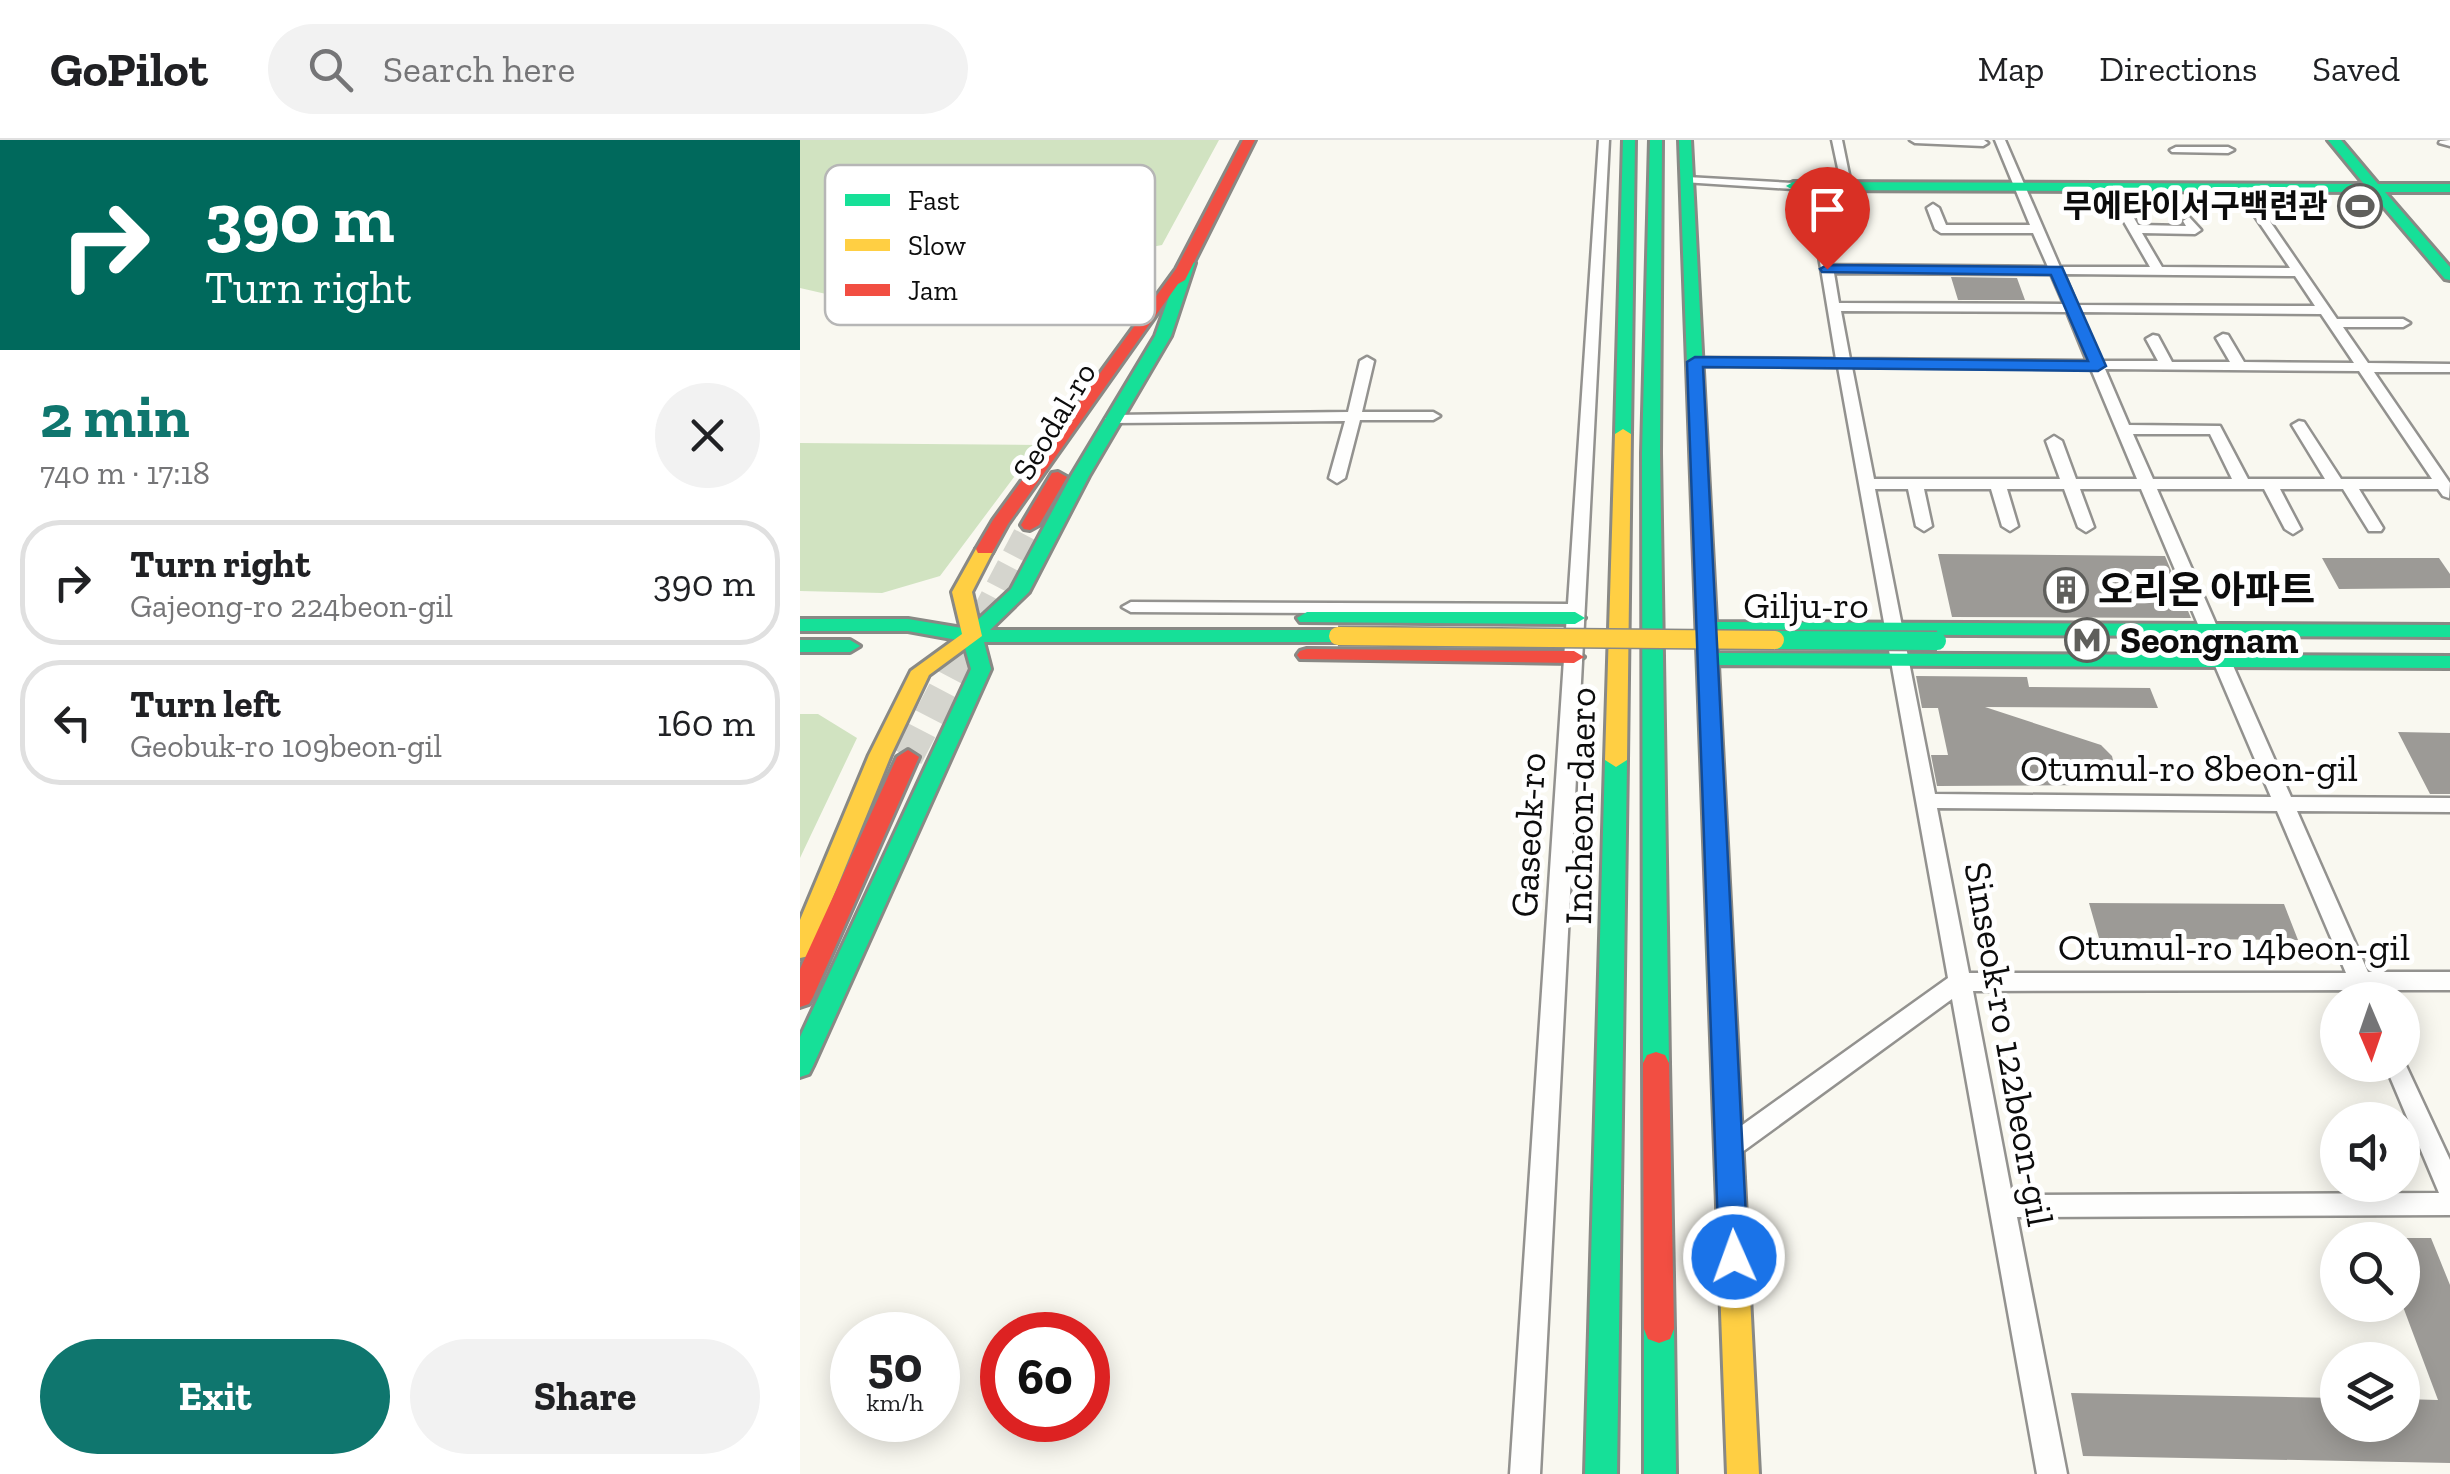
<!DOCTYPE html>
<html lang="en">
<head>
<meta charset="utf-8">
<style>
  body { margin:0; font-family:"Zilla Slab","Noto Sans KR",serif; background:#f2f2f2; color:#202124; height:100vh; display:flex; flex-direction:column; font-size:38px; white-space:nowrap }
  * { box-sizing:border-box; margin:0 }
  p { font-size:32px; color:#757577 }
  .icon { flex:none; width:55px; height:55px; fill:none; stroke:currentColor; stroke-width:2; stroke-linecap:round; stroke-linejoin:round }
  .map { position:relative; flex:1; overflow:hidden }
  .sheet { display:flex; flex-direction:column; background:#fff; width:800px }
  .sheet>* { flex:none }
  .banner { background:#00695c; color:#fff; overflow:hidden }
  .needle { width:65px; rotate:178deg }
  .tools { position:absolute; left:1520px; top:842px; display:grid; gap:20px }
  .tools a { display:grid; place-items:center; width:100px; height:100px; border-radius:50%; background:#fff; box-shadow:0 5px 25px #0003; font-size:50px }
  .speed { position:absolute; left:30px; top:1172px; display:flex; gap:20px; font-size:50px; font-weight:700; text-align:center }
  .speed>* { display:grid; place-content:center; width:130px; height:130px; border-radius:50%; background:#fff; box-shadow:0 5px 25px #0003; line-height:1 }
  .speed small { font-size:25px; font-weight:400 }
  .speed .limit { border:15px solid #d22; background:#fff; color:#111 }
  .pin { position:absolute; display:grid; place-items:center; width:85px; height:85px; color:#fff; margin:-102px -42px; border-radius:50% 50% 50% 0; rotate:-45deg; box-shadow:0 0 10px #0007 }
  .pin .icon { rotate:45deg }
  .me { position:absolute; width:110px; margin:-55px; rotate:358deg; stroke-linejoin:round; filter:drop-shadow(0 0 8px #0008) }
  .turn { display:flex; align-items:center; gap:35px; height:210px; padding:0 40px; font-size:45px }
  .turn .icon { width:130px; height:130px; stroke-width:2.5 }
  .turn b { display:block; font-size:70px; line-height:85px }
  .round { display:grid; place-items:center; flex:none; width:105px; height:105px; border-radius:52px; background:#f2f2f2 }
  .headline { display:flex; align-items:center; justify-content:space-between; height:170px; padding:0 40px }
  h1 { font-size:60px; font-weight:700; line-height:75px; color:#0f766e }
  .action { display:flex; gap:20px; margin-top:auto; padding:20px 40px }
  .action a { flex:1; height:115px; border-radius:60px; background:#0f766e; color:#fff; font-size:40px; font-weight:700; line-height:115px; text-align:center }
  .action a+a { background:#f2f2f2; color:#202124 }
  ul { padding:0; list-style:none }
  li { display:flex; align-items:center; gap:30px; height:125px; margin:0 20px 15px; padding:0 20px; border:5px solid #e0e0e0; border-radius:40px }
  li div { flex:1 }
  li b { display:block; font-size:38px }
  li em { font-style:normal }
  header { display:flex; align-items:center; gap:60px; box-sizing:border-box; height:140px; padding:0 50px; background:#fff; border-bottom:2px solid #e0e0e0 }
  header strong { font-size:48px }
  nav { display:flex; gap:55px; margin-inline-start:auto; font-size:35px }
  .search { width:700px; height:90px; background:#f2f2f2; display:flex; align-items:center; gap:25px; box-sizing:border-box; padding:0 35px; border-radius:55px; color:#757577; font-size:38px }
  main { display:flex; flex:1; min-height:0 }
  .map>svg:first-child { display:block }
  .forest { fill:#d1e3c1 }
  .building { fill:#9c9a96 }
  .lines { fill:none; stroke-linecap:round; stroke-linejoin:round }
  .secondary-tunnel-far1 { stroke:#d5d5ce; stroke-width:24; stroke-dasharray:24 11; stroke-linecap:butt }
  .secondary-tunnel { stroke:#d5d5ce; stroke-width:30; stroke-dasharray:30 15; stroke-linecap:butt }
  .street-casing { stroke:#93928f; stroke-width:5 }
  .fast-casing { stroke:#898985; stroke-width:6 }
  .slow-casing { stroke:#898985; stroke-width:6 }
  .jam-casing { stroke:#898985; stroke-width:6 }
  .street { fill:#fefefd; fill-rule:evenodd }
  .fast { fill:#16e098; fill-rule:evenodd }
  .slow { fill:#ffcf43; fill-rule:evenodd }
  .jam { fill:#f24e42; fill-rule:evenodd }
  .fast-bridge-casing { stroke:#898985; stroke-width:21; stroke-linecap:butt }
  .slow-bridge-casing { stroke:#898985; stroke-width:21; stroke-linecap:butt }
  .fast-bridge { stroke:#16e098; stroke-width:18 }
  .slow-bridge { stroke:#ffcf43; stroke-width:18 }
  .route { fill:#1a73e8; stroke:#114b97; stroke-width:2.5 }
  .labels { text-anchor:middle; stroke-width:10; stroke-linejoin:round; paint-order:stroke }
  .far-poi-label { font-size:32px; font-weight:bold; fill:#0c0c0c; stroke:#fff; text-anchor:end }
  .far-street-label { font-size:32px; fill:#0c0c0c; stroke:#fff }
  .poi-label { font-size:38px; font-weight:bold; fill:#0c0c0c; stroke:#fff; text-anchor:start }
  .street-label { font-size:38px; fill:#0c0c0c; stroke:#fff }
  .key { fill:#fff; stroke:#b6b6b6; stroke-width:2.5 }
  .key-label { font-size:28px; fill:#0c0c0c }
</style>
</head>
<body>
<header>
<strong>GoPilot</strong>
<div class="search"><svg class="icon" aria-label="search" viewBox="0 0 24 24"><circle cx="10" cy="10" r="6"/><path d="M15 15l6 6"/></svg>Search here</div>
<nav><a>Map</a><a>Directions</a><a>Saved</a></nav>
</header>
<main>
<section class="sheet">
<div class="banner">
<div class="turn"><svg class="icon" aria-label="right" viewBox="0 0 24 24"><path d="M7 20v-9h11M14 6l5 5-5 5"/></svg><div><b>390 m</b>Turn right</div></div>
</div>
<div class="headline"><div><h1>2 min</h1><p>740 m · 17:18</p></div><a class="round"><svg class="icon" aria-label="close" viewBox="0 0 24 24"><path d="M6 6l12 12M18 6L6 18"/></svg></a></div>
<ul>
<li><svg class="icon" aria-label="right" viewBox="0 0 24 24"><path d="M7 20v-9h11M14 6l5 5-5 5"/></svg><div><b>Turn right</b><p>Gajeong-ro 224beon-gil</p></div><em>390 m</em></li>
<li><svg class="icon" aria-label="left" viewBox="0 0 24 24"><path d="M17 20v-9H6M10 6l-5 5 5 5"/></svg><div><b>Turn left</b><p>Geobuk-ro 109beon-gil</p></div><em>160 m</em></li>
</ul>
<div class="action"><a>Exit</a><a>Share</a></div>
</section>
<div class="map">
<svg width="1650" height="1334" viewBox="0 0 1650 1334">
  <rect width="100%" height="100%" fill="#f9f8f0"/>
  <!-- forest -->
  <path class="forest" d="M 0,0 L 419,0 L 362,105 L 61,162 L 0,148 Z
    M 0,303 L 238,305 L 140,436 L 82,453 L 0,451 Z
    M 0,574 L 18,574 L 57,598 L 0,718 Z"/>
  <!-- building -->
  <path class="building" d="M 1151,137 L 1217,138 L 1225,160 L 1158,160 Z
    M 1138,414 L 1365,416 L 1391,478 L 1152,477 Z
    M 1522,418 L 1639,418 L 1650,434 L 1650,448 L 1539,449 Z
    M 1116,536 L 1227,537 L 1229,547 L 1350,548 L 1358,568 L 1185,567 L 1301,605 L 1312,616 L 1315,629 L 1310,637 L 1297,645 L 1137,646 L 1131,615 L 1148,615 L 1138,568 L 1122,568 Z
    M 1598,592 L 1650,593 L 1650,654 L 1630,654 Z
    M 1289,763 L 1484,764 L 1498,800 L 1299,798 Z
    M 1602,1098 L 1631,1098 L 1650,1145 L 1650,1323 L 1283,1316 L 1271,1253 L 1538,1258 L 1538,1285 L 1602,1285 L 1602,1259 L 1638,1260 L 1602,1164 Z"/>
  <g class="lines">
    <!-- secondary-tunnel-far1 -->
    <path class="secondary-tunnel-far1" d="M 165,509 L 230,385"/>
    <!-- secondary-tunnel -->
    <path class="secondary-tunnel" d="M 108,617 L 166,506"/>
    <!-- street casing -->
    <g class="street-casing">
      <path id="street" d="M 799,0 L 809,0 L 740,1334 L 710,1334 L 767,474 L 331,472 L 322,467 L 331,462 L 768,464 Z
        M 1032,0 L 1042,0 L 1052,49 L 1042,47 Z
        M 1110,0 L 1184,0 L 1188,3 L 1183,6 L 1115,3 Z
        M 1195,0 L 1205,0 L 1260,127 L 1350,127 L 1304,47 L 1310,44 L 1316,47 L 1338,85 L 1386,86 L 1383,81 L 1389,77 L 1401,90 L 1395,94 L 1342,93 L 1362,127 L 1490,128 L 1435,47 L 1445,45 L 1537,179 L 1603,179 L 1610,183 L 1603,187 L 1543,187 L 1568,223 L 1650,224 L 1650,232 L 1574,232 L 1650,343 L 1649,358 L 1643,356 L 1638,349 L 1559,349 L 1583,388 L 1581,391 L 1569,391 L 1543,349 L 1480,349 L 1501,389 L 1493,394 L 1485,389 L 1464,349 L 1357,349 L 1418,489 L 1409,494 L 1400,489 L 1341,349 L 1280,349 L 1294,387 L 1286,392 L 1278,387 L 1264,349 L 1207,349 L 1218,386 L 1210,391 L 1202,386 L 1191,349 L 1124,349 L 1132,386 L 1124,391 L 1116,386 L 1108,349 L 1075,349 L 1135,654 L 1471,657 L 1413,521 L 1422,515 L 1431,521 L 1491,657 L 1650,658 L 1650,672 L 1497,671 L 1568,832 L 1650,832 L 1650,850 L 1576,850 L 1580,860 L 1558,860 L 1553,850 L 1173,851 L 1212,1055 L 1639,1053 L 1585,925 L 1602,925 L 1602,917 L 1650,1020 L 1650,1075 L 1217,1077 L 1267,1334 L 1237,1334 L 1152,859 L 938,1015 L 929,1019 L 920,1015 L 917,1008 L 920,1001 L 1148,838 L 1038,227 L 895,226 L 888,222 L 895,218 L 1036,219 L 1007,44 L 1017,46 L 1032,125 L 1248,127 L 1233,93 L 1141,93 L 1135,89 L 1127,68 L 1133,64 L 1139,68 L 1146,85 L 1230,85 ZM 1034,133 L 1251,134 L 1264,164 L 1039,163 ZM 1264,134 L 1495,136 L 1515,166 L 1277,165 ZM 1041,171 L 1267,172 L 1287,221 L 1050,219 ZM 1280,172 L 1521,174 L 1554,223 L 1444,222 L 1428,195 L 1423,194 L 1416,198 L 1430,222 L 1372,222 L 1358,196 L 1353,195 L 1346,199 L 1358,221 L 1301,221 ZM 1052,227 L 1291,229 L 1337,339 L 1276,339 L 1262,301 L 1254,296 L 1246,301 L 1260,339 L 1074,339 ZM 1305,229 L 1559,231 L 1632,339 L 1541,339 L 1504,282 L 1499,281 L 1492,285 L 1525,339 L 1448,339 L 1420,286 L 1329,285 ZM 1333,294 L 1410,294 L 1432,339 L 1353,339 ZM 1137,668 L 1477,671 L 1546,833 L 1169,833 Z
        M 1650,0 L 1650,6 L 1639,3 L 1640,1 Z
        M 1376,7 L 1428,7 L 1434,10 L 1428,13 L 1372,12 L 1370,10 Z
        M 887,37 L 993,43 L 999,46 L 993,49 L 883,42 L 881,40 Z
        M 567,217 L 574,221 L 562,272 L 633,272 L 640,276 L 633,280 L 560,280 L 545,338 L 537,343 L 529,338 L 545,281 L 312,283 L 305,279 L 312,275 L 548,272 L 560,221 Z"/>
    </g>
    <!-- fast casing -->
    <g class="fast-casing">
      <path id="fast" d="M 823,0 L 835,0 L 831,294 L 823,299 L 815,294 Z
        M 850,0 L 862,0 L 860,313 L 869,923 L 865,931 L 856,934 L 847,931 L 843,923 L 842,313 Z
        M 879,0 L 891,0 L 916,482 L 1650,485 L 1650,497 L 916,494 L 917,513 L 1650,516 L 1650,528 L 918,525 L 944,1038 L 940,1047 L 930,1050 L 920,1047 L 916,1038 Z
        M 1528,0 L 1541,0 L 1578,44 L 1650,44 L 1650,52 L 1585,52 L 1650,127 L 1650,140 L 1645,139 L 1571,52 L 993,50 L 986,46 L 993,42 L 1564,44 Z
        M 388,119 L 395,123 L 371,196 L 289,336 L 229,452 L 190,490 L 538,490 L 548,496 L 538,502 L 184,502 L 191,529 L 13,926 L 9,934 L 0,937 L 0,897 L 171,529 L 163,501 L 108,491 L 0,491 L 0,479 L 108,479 L 168,489 L 211,449 L 271,336 L 355,196 L 381,123 Z
        M 507,472 L 775,472 L 785,478 L 775,484 L 500,482 L 497,478 Z
        M 0,500 L 50,500 L 60,506 L 50,512 L 0,512 Z
        M 816,613 L 827,620 L 817,1334 L 785,1334 L 805,620 Z
        M 859,1175 L 870,1179 L 874,1189 L 876,1334 L 844,1334 L 844,1189 L 848,1179 Z"/>
    </g>
    <!-- slow casing -->
    <g class="slow-casing">
      <path id="slow" d="M 823,289 L 831,294 L 827,620 L 816,627 L 805,620 L 815,294 Z
        M 185,403 L 194,409 L 172,452 L 182,496 L 129,535 L 91,615 L 12,809 L 9,816 L 0,818 L 0,780 L 69,615 L 111,531 L 162,494 L 152,452 L 176,409 Z
        M 930,1026 L 940,1029 L 944,1038 L 959,1334 L 927,1334 L 916,1038 L 920,1029 Z"/>
    </g>
    <!-- jam casing -->
    <g class="jam-casing">
      <path id="jam" d="M 443,0 L 455,0 L 385,140 L 378,144 L 208,384 L 192,413 L 178,413 L 176,409 L 193,380 L 376,129 Z
        M 258,332 L 267,337 L 239,385 L 230,390 L 224,389 L 221,385 L 252,333 Z
        M 507,509 L 774,511 L 784,517 L 774,523 L 500,519 L 497,515 L 500,511 Z
        M 108,610 L 119,617 L 13,857 L 9,864 L 0,867 L 0,829 L 97,617 Z
        M 856,912 L 865,915 L 869,923 L 874,1189 L 870,1199 L 859,1203 L 848,1199 L 844,1189 L 843,923 L 847,915 Z"/>
    </g>
    <!-- street -->
    <use href="#street" class="street"/>
    <!-- fast -->
    <use href="#fast" class="fast"/>
    <!-- slow -->
    <use href="#slow" class="slow"/>
    <!-- jam -->
    <use href="#jam" class="jam"/>
    <!-- fast-bridge casing -->
    <g class="fast-bridge-casing">
      <path id="fast-bridge" d="M 975,500 L 1137,501"/>
    </g>
    <!-- slow-bridge casing -->
    <g class="slow-bridge-casing">
      <path id="slow-bridge" d="M 538,496 L 975,500"/>
    </g>
    <!-- fast-bridge -->
    <use href="#fast-bridge" class="fast-bridge"/>
    <!-- slow-bridge -->
    <use href="#slow-bridge" class="slow-bridge"/>
  </g>
  <!-- route -->
  <path class="route" d="M 1027,125 L 1262,127 L 1306,226 L 1298,231 L 903,227 L 948,1117 L 944,1126 L 934,1130 L 923,1126 L 919,1117 L 887,222 L 895,217 L 1288,221 L 1251,135 L 1022,132 L 1020,129 Z"/>
  <!-- icons -->
  <defs>
    <g id="stadium-ring" transform="scale(2.25)"><circle r="9.5" fill="#fff" stroke="#5f5f5c" stroke-width="1.5"/><path d="M0-5a6.5 5 0 1 0 0 10a6.5 5 0 1 0 0-10ZM-3.5-1.8h7v3.6h-7Z" fill="#5f5f5c"/></g>
    <g id="building-ring" transform="scale(2.25)"><circle r="9.5" fill="#fff" stroke="#5f5f5c" stroke-width="1.5"/><path d="M-4-6H4V6H1V3H-1V6H-4ZM-2.5-4.3h1.7v1.8h-1.7ZM.8-4.3h1.7v1.8H.8ZM-2.5-1h1.7V.8h-1.7ZM.8-1h1.7V.8H.8Z" fill="#5f5f5c"/></g>
    <g id="metro-ring" transform="scale(2.25)"><circle r="9.5" fill="#fff" stroke="#5f5f5c" stroke-width="1.5"/><path d="M-5.5 5V-5H-3L0 0L3-5H5.5V5H3V-.5L0 4L-3-.5V5Z" fill="#5f5f5c"/></g>
  </defs>
  <g fill-rule="evenodd">
    <use href="#stadium-ring" x="1560" y="66"/>
    <use href="#building-ring" x="1266" y="450"/>
    <use href="#metro-ring" x="1287" y="500"/>
  </g>
  <g class="labels">
    <!-- far-poi labels -->
    <g class="far-poi-label">
      <text x="1528" y="77">무에타이서구백련관</text>
    </g>
    <!-- far-street labels -->
    <g class="far-street-label">
      <text transform="translate(254 281) rotate(-59)" y="11">Seodal-ro</text>
    </g>
    <!-- poi labels -->
    <g class="poi-label">
      <text x="1298" y="463">오리온 아파트</text>
      <text x="1320" y="513">Seongnam</text>
    </g>
    <!-- street labels -->
    <g class="street-label">
      <text x="1006" y="478">Gilju-ro</text>
      <text x="1389" y="641">Otumul-ro 8beon-gil</text>
      <text transform="translate(780 666) rotate(-89)" y="13">Incheon-daero</text>
      <text transform="translate(728 695) rotate(-87)" y="13">Gaseok-ro</text>
      <text x="1434" y="820">Otumul-ro 14beon-gil</text>
      <text transform="translate(1209 904) rotate(80)" y="13">Sinseok-ro 122beon-gil</text>
    </g>
  </g>
  <!-- legend -->
  <rect x="25" y="25" width="330" height="160" rx="15" class="key"/>
  <rect x="45" y="54" width="45" height="12" fill="#16e098"/>
  <rect x="45" y="99" width="45" height="12" fill="#ffcf43"/>
  <rect x="45" y="144" width="45" height="12" fill="#f24e42"/>
  <g class="key-label">
    <text x="108" y="70">Fast</text>
    <text x="108" y="115">Slow</text>
    <text x="108" y="160">Jam</text>
  </g>
</svg>
<div class="tools">
<a><svg class="needle" viewBox="-14 -14 28 28"><path d="M0-13l5 13h-10z" fill="#e53935"/><path d="M0 13l5-13h-10z" fill="#757577"/></svg></a>
<a><svg class="icon" aria-label="sound" viewBox="0 0 24 24"><path d="M4 9h4l5-4v14l-5-4H4zM17 9q2 3 0 6"/></svg></a>
<a><svg class="icon" aria-label="search" viewBox="0 0 24 24"><circle cx="10" cy="10" r="6"/><path d="M15 15l6 6"/></svg></a>
<a><svg class="icon" aria-label="layers" viewBox="0 0 24 24"><path d="M12 4l9 5-9 5-9-5zM3 14l9 5 9-5"/></svg></a>
</div>
<div class="speed"><div>50<small>km/h</small></div><div class="limit">60</div></div>
<div class="pin" style="left:1027px;top:129px;background:#d93025"><svg class="icon" aria-label="arrive" viewBox="0 0 24 24"><path d="M6 21V4h12l-3 4 3 4H6"/></svg></div>
<svg class="me" style="left:934px;top:1117px" viewBox="-20 -20 40 40"><circle r="17" fill="#1a73e8" stroke="#fff" stroke-width="3"/><path d="M0-11L8 9 0 5-8 9z" fill="#fff"/></svg>
</div>
</main>
</body>
</html>
